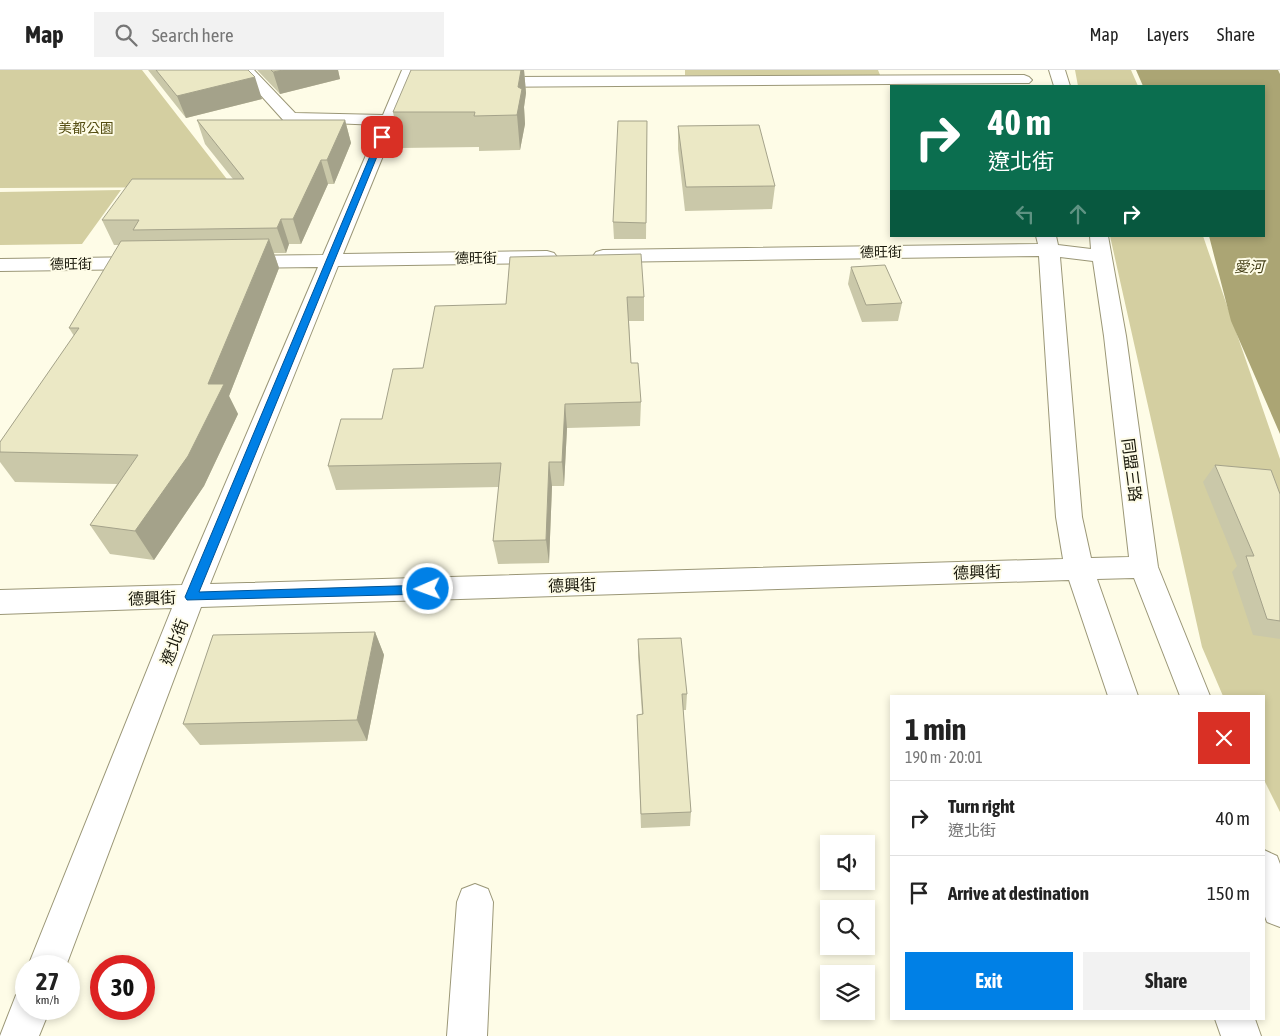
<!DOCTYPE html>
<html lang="en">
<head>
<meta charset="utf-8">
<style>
  body { margin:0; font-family:"Asap Condensed","Noto Sans TC",sans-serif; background:#f2f2f2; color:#222; height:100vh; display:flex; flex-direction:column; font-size:19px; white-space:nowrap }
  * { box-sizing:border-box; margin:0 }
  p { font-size:16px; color:#767676 }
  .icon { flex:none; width:28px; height:28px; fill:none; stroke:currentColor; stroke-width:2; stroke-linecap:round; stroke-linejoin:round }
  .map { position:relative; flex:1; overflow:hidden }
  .drawer { position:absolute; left:890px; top:625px; width:375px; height:325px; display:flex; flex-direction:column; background:#fff; border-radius:0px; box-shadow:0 2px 8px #0003 }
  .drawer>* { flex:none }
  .top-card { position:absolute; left:890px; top:15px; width:375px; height:152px; border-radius:0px; box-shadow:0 2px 8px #0003; background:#0b6e4f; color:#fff; overflow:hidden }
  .controls { position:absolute; left:820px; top:765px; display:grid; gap:10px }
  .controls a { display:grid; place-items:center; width:55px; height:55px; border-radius:0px; background:#fff; box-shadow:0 2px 8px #0003; font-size:25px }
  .speed { position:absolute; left:15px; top:885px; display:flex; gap:10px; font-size:25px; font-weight:700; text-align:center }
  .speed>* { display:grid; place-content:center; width:65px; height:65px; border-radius:50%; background:#fff; box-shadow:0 2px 8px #0003; line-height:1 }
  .speed small { font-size:12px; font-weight:400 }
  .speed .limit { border:8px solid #d22; background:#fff; color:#111 }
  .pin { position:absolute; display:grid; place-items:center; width:42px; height:42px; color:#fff; margin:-21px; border-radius:10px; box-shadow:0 2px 8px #0006 }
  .me { position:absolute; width:55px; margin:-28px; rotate:268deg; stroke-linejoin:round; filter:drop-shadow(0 0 4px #0008) }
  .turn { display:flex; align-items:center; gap:18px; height:105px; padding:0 15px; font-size:22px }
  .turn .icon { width:65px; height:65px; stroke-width:2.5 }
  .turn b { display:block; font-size:35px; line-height:42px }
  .lanes { display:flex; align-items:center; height:48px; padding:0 15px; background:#0003; justify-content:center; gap:25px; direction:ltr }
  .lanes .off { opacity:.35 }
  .round { display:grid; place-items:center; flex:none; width:52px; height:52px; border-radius:0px; background:#f2f2f2 }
  .headline { display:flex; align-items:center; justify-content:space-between; height:85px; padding:0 15px }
  h1 { font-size:30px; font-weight:700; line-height:38px }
  .button { display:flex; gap:10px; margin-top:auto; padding:10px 15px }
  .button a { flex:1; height:58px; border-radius:0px; background:#0080e6; color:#fff; font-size:20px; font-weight:700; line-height:58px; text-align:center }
  .button a+a { background:#f2f2f2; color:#222 }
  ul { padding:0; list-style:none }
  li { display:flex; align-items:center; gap:15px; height:75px; padding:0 15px; border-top:1px solid #e0e0e0 }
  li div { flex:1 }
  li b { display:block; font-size:19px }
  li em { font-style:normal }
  header { display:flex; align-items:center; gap:30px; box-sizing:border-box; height:70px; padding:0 25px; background:#fff; border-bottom:1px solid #e0e0e0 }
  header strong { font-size:24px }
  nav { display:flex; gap:28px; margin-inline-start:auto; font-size:18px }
  .search { width:350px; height:45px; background:#f2f2f2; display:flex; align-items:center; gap:12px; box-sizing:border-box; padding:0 18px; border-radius:0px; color:#767676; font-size:19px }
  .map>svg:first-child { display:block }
  .green { fill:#d4cfa1 }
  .water { fill:#aba574 }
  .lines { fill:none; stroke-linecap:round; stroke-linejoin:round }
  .minor-casing { stroke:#9b9777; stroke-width:2 }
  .minor { fill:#fff; fill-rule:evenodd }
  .wall { fill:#cac8a9 }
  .shaded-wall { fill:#a4a28a }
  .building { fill:#ebe8c5; stroke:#a4a28a }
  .route { fill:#0080e6; stroke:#005396 }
  .labels { text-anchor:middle; stroke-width:4; stroke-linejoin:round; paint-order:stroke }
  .far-park-label { font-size:14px; fill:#534c10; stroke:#fefce7 }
  .far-street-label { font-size:14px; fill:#1a190c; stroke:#fefce7 }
  .far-water-label { font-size:15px; font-style:italic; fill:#423d15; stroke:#fefce7 }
  .street-label { font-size:16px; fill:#1a190c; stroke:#fefce7 }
</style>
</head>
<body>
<header>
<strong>Map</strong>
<div class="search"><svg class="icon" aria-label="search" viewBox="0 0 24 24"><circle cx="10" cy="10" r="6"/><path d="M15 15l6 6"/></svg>Search here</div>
<nav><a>Map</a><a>Layers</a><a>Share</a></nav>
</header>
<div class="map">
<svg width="1280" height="966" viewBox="0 0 1280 966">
  <rect width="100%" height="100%" fill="#fefce7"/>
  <!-- green -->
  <path class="green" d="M 0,0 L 142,0 L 233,117 L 0,118 Z
    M 685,0 L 878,0 L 880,5 L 685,5 Z
    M 1075,0 L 1131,0 L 1138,16 L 1078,16 Z
    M 121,120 L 82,174 L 0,175 L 0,122 Z
    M 1110,166 L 1203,166 L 1280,389 L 1280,742 L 1264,710 L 1264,626 L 1223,626 L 1202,577 Z"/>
  <!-- water -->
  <path class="water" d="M 1136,0 L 1278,0 L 1280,4 L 1280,364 L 1231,251 L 1209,166 L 1264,166 L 1264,16 L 1143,16 Z"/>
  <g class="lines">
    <!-- minor casing -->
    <g class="minor-casing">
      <path id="minor" d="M 238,0 L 254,0 L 295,43 L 383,45 L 402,0 L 418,0 L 343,184 L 547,181 L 554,183 L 557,187 L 554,191 L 547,193 L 338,196 L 210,514 L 1063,489 L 1056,447 L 1039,186 L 603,192 L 596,190 L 593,186 L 596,182 L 603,180 L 1038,174 L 1036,166 L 1056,166 L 1058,175 L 1091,179 L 1090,166 L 1108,166 L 1126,266 L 1158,497 L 1210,626 L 1180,626 L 1134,508 L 1097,509 L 1138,626 L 1108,626 L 1069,510 L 201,537 L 66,896 L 28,896 L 172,538 L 0,544 L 0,520 L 182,515 L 318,197 L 241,198 L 234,196 L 231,192 L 234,188 L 241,186 L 323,185 L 379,55 L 284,51 ZM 1060,187 L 1093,191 L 1104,266 L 1129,487 L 1091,488 L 1082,447 Z
        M 1049,0 L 1065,0 L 1070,16 L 1054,16 Z
        M 1024,5 L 1029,7 L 1032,10 L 1029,13 L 489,17 L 484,15 L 481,12 L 484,9 L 489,7 Z
        M 145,187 L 152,189 L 155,193 L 152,197 L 145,199 L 0,201 L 0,189 Z
        M 1264,780 L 1277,786 L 1280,794 L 1280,857 L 1267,852 L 1264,844 Z
        M 475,814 L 488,819 L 493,832 L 487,966 L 447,966 L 457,832 L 462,819 Z
        M 26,921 L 26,939 L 50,939 L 39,966 L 0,966 L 16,925 Z
        M 1215,949 L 1255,949 L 1261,966 L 1221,966 Z"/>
    </g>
    <!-- minor -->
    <use href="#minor" class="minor"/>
  </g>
  <!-- wall -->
  <path class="wall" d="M 148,0 L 248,0 L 262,29 L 186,48 Z
    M 257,0 L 338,0 L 340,9 L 280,24 Z
    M 411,0 L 524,0 L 526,23 L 524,37 L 525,54 L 520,80 L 479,81 L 479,77 L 400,78 L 393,42 Z
    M 197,50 L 345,50 L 351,73 L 334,114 L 328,114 L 301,174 L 289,174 L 286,183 L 274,183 L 279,198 L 229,326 L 238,344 L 204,416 L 154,490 L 110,484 L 90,455 L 117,414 L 15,412 L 0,392 L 0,372 L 74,266 L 69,258 L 119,175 L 114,175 L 102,150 L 233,109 L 205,74 Z
    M 647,51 L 646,169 L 614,169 L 613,152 Z
    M 678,56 L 775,116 L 772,139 L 685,141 L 678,79 Z
    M 510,187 L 644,227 L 644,251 L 629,251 L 631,293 L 641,332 L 640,356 L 567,358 L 564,416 L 552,416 L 549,493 L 498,494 L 493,471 L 499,417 L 336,420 L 328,396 L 382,349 L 423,298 L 506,234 Z
    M 851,197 L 902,233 L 898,251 L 862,252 L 848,214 Z
    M 1215,395 L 1280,424 L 1280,569 L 1253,565 L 1232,502 L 1237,496 L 1203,412 Z
    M 375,562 L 384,585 L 367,671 L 200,675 L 183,654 Z
    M 638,569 L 687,624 L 686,640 L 683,640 L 691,742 L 690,756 L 641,758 L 637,645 L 642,644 L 638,586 Z"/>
  <!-- shaded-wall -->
  <path class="shaded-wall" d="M 283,0 L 338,0 L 340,9 L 280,24 L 273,2 Z
    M 521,0 L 524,0 L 526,23 L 524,37 L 525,54 L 520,80 L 517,45 L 518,17 Z
    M 255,7 L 262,29 L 186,48 L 177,26 Z
    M 345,50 L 351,73 L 334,114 L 327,90 Z
    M 321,90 L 328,114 L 301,174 L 293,149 Z
    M 281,149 L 289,174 L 286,183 L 277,158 Z
    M 269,169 L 279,198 L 229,326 L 238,344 L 204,416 L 154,490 L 135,461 L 208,314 Z
    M 565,334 L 567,358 L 564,416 L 562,392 Z
    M 549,392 L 552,416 L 549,493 L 546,470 Z
    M 375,562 L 384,585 L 367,671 L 357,650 Z"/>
  <!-- building -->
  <path class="building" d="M 156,0 L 248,0 L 255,7 L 177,26 Z
    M 271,0 L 283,0 L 273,2 Z
    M 411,0 L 521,0 L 518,17 L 522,19 L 517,45 L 474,46 L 475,42 L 393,42 Z
    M 197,50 L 345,50 L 327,90 L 321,90 L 293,149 L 281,149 L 277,158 L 133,160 L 139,150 L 102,150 L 132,109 L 244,109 Z
    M 618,51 L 647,51 L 646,153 L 613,152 Z
    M 759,55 L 775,116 L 686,117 L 678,56 Z
    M 269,169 L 208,314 L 224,314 L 188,386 L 135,461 L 90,455 L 138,385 L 0,382 L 0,372 L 79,258 L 69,258 L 121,171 Z
    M 641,184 L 644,227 L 627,227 L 631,293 L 638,293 L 641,332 L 565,334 L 562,392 L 549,392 L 546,470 L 493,471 L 501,393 L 328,396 L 341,349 L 382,349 L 393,299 L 423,298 L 435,236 L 506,234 L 510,187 Z
    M 885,195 L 902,233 L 866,235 L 851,197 Z
    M 1215,395 L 1271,400 L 1280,424 L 1280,551 L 1267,549 L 1246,486 L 1254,486 Z
    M 375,562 L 357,650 L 183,654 L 213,565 Z
    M 681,568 L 687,624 L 682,624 L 691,742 L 641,744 L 637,645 L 643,644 L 638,569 Z"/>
  <!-- route -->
  <path class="route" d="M 382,65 L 385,67 L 199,522 L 428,515 L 432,516 L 434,519 L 432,523 L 428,524 L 187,530 L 185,527 L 378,67 Z"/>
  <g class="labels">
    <!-- far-park labels -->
    <g class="far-park-label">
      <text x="86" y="63">美都公園</text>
    </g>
    <!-- far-street labels -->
    <g class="far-street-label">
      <text transform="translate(881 182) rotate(-1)" y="5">德旺街</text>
      <text transform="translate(476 188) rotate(-1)" y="5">德旺街</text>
      <text transform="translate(71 194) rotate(-1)" y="5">德旺街</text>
    </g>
    <!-- far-water labels -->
    <g class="far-water-label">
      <text x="1249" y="202">愛河</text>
    </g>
    <!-- street labels -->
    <g class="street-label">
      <text transform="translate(1132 400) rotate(83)" y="6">同盟三路</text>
      <text transform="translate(977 502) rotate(-2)" y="6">德興街</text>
      <text transform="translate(572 515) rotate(-2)" y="6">德興街</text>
      <text transform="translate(152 528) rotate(-2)" y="6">德興街</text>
      <text transform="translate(174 572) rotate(-69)" y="6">遼北街</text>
    </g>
  </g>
</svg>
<div class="controls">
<a><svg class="icon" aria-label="sound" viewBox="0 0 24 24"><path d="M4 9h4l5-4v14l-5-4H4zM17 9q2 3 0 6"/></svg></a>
<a><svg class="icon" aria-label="search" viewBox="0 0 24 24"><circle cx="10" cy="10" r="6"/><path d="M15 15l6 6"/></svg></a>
<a><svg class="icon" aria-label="layers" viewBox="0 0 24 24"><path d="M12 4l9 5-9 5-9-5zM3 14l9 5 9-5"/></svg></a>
</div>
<div class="speed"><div>27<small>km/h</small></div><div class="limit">30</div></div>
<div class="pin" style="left:382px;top:67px;background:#d93025"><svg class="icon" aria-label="arrive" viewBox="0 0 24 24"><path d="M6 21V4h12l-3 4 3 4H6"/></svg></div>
<svg class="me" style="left:428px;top:519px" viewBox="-20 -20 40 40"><circle r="17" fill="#0080e6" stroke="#fff" stroke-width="3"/><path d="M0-11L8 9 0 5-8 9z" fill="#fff"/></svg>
<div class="top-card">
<div class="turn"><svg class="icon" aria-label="right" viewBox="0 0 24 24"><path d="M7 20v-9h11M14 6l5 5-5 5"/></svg><div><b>40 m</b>遼北街</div></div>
<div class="lanes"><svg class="icon off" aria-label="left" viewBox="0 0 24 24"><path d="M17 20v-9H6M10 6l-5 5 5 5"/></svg><svg class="icon off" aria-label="ahead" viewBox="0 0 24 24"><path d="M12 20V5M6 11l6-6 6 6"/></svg><svg class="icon" aria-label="right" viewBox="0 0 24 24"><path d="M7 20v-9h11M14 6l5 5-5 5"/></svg></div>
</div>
<section class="drawer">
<div class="headline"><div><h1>1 min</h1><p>190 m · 20:01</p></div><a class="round" style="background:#d93025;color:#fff"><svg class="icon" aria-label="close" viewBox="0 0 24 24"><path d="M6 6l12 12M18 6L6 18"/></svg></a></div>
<ul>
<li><svg class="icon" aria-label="right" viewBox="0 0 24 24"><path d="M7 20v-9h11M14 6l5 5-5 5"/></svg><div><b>Turn right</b><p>遼北街</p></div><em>40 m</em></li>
<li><svg class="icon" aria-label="arrive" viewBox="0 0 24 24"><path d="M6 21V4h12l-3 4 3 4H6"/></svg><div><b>Arrive at destination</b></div><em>150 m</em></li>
</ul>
<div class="button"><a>Exit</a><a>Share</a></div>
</section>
</div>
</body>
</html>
